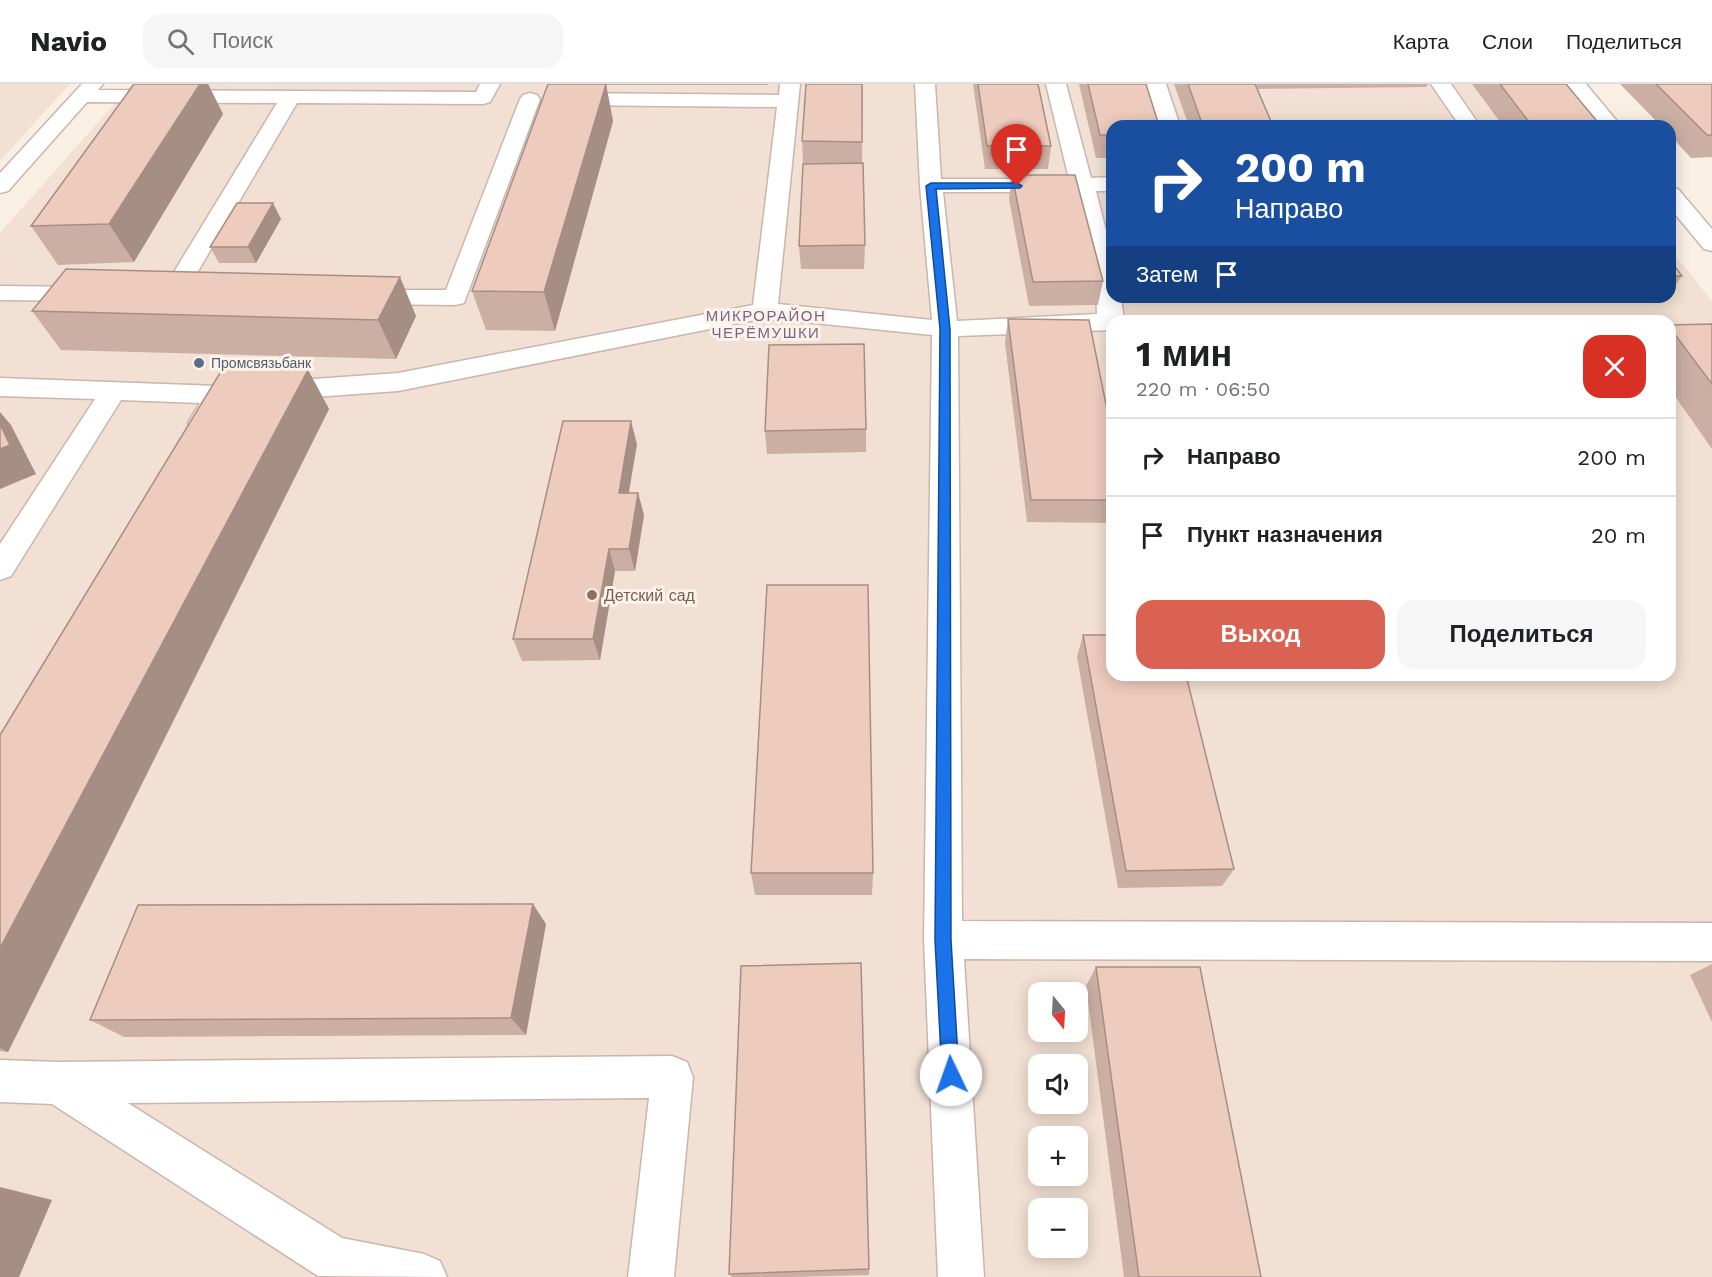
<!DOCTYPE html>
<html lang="ru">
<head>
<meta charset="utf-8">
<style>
  body { margin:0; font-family:"Work Sans",sans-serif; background:#f6f6f6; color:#202124; height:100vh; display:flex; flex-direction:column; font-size:22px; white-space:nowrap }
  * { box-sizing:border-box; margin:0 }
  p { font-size:20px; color:#757577 }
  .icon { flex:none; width:33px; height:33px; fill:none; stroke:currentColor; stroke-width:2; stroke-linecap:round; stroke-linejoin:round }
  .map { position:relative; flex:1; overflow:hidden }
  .details { position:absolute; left:1106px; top:231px; width:570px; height:366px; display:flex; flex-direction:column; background:#fff; border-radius:18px; box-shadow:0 3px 15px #0003 }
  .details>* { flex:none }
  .guide { position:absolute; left:1106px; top:36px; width:570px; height:183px; border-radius:18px; box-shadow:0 3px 15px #0003; background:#1a4fa0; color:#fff; overflow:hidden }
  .needle { width:39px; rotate:162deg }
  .fabs { position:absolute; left:1028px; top:898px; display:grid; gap:12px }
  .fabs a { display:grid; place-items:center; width:60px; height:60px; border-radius:12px; background:#fff; box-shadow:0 3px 15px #0003; font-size:30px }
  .pin { position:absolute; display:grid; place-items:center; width:51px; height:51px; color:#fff; margin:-62px -26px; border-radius:50% 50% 50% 0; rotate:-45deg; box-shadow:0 0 6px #0007 }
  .pin .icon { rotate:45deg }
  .me { position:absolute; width:66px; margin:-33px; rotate:357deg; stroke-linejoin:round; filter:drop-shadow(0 0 4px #0008) }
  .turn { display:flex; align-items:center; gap:21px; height:126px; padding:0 30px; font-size:27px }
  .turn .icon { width:78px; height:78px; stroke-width:2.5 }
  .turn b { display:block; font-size:42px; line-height:51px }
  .then { display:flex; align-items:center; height:57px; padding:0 30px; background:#0003; gap:12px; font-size:22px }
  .round { display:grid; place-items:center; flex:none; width:63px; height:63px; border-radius:18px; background:#f6f6f6 }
  .headline { display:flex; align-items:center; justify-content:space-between; height:102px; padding:0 30px }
  h1 { font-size:36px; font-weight:700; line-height:45px }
  .cta { display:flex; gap:12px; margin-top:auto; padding:12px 30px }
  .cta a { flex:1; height:69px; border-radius:18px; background:#da6252; color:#fff; font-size:24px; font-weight:700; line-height:69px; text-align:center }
  .cta a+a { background:#f6f6f6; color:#202124 }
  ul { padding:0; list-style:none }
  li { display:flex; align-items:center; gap:18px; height:78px; padding:0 30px; border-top:2px solid #e0e0e0 }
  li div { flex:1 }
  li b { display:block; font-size:22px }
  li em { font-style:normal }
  header { display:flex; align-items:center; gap:36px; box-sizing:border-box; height:84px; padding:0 30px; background:#fff; border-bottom:2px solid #e0e0e0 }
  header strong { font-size:28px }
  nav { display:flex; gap:33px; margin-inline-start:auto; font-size:21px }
  .search { width:420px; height:54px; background:#f6f6f6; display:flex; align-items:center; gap:15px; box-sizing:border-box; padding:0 21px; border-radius:18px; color:#757577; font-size:22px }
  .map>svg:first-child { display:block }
  .residential { fill:#f1e0d3; fill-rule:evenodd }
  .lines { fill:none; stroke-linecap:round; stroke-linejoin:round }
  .minor-casing { stroke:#cab6ab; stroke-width:3 }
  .minor { fill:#fff; fill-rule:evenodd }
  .wall { fill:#ccafa3 }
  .shaded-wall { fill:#a68e84 }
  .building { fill:#edcbbd; stroke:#a68e84; stroke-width:1.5 }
  .route { fill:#1a73e8; stroke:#114b97; stroke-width:1.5 }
  .service-dot { fill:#5c6f8a; stroke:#fdf3e9; stroke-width:2 }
  .education-dot { fill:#8d6e63; stroke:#fdf3e9; stroke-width:2 }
  .labels { text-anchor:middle; stroke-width:6; stroke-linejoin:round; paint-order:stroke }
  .far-service-label { font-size:14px; fill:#4e5e75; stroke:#fdf3e9; text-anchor:start }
  .far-neighbourhood-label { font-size:15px; letter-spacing:1.5px; fill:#7a648c; stroke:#fdf3e9 }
  .education-label { font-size:16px; fill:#785e54; stroke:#fdf3e9; text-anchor:start }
</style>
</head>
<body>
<header>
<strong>Navio</strong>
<div class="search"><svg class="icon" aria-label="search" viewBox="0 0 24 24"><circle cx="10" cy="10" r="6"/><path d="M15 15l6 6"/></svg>Поиск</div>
<nav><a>Карта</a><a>Слои</a><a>Поделиться</a></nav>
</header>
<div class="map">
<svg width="1712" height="1193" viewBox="0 0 1712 1193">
  <rect width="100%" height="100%" fill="#faefe3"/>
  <!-- residential -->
  <path class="residential" d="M 0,0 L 70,0 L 0,77 Z
    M 132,0 L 1536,0 L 1570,42 L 1112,42 L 1112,213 L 1670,213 L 1670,165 L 1712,217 L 1712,1193 L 0,1193 L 0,149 ZM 1112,237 L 1670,237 L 1670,591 L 1112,591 ZM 1038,909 L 1077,909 L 1077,948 L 1038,948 ZM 1038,981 L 1077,981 L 1077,1020 L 1038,1020 ZM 1038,1053 L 1077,1053 L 1077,1092 L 1038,1092 ZM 1038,1125 L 1077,1125 L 1077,1164 L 1038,1164 Z"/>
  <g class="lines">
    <!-- minor casing -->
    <g class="minor-casing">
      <path id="minor" d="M 82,0 L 103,0 L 98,6 L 476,8 L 480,0 L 500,0 L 490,18 L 483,20 L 297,19 L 184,211 L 181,216 L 172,218 L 163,216 L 160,211 L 277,19 L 87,18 L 8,107 L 0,109 L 0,89 Z
        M 780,0 L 800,0 L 778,220 L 932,236 L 920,102 L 915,0 L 935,0 L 941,95 L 1069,95 L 1046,0 L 1066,0 L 1091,94 L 1112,93 L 1112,107 L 1096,107 L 1112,170 L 1112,213 L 1121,213 L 1124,237 L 1112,237 L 1112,246 L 958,252 L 962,837 L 1712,839 L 1712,877 L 964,875 L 984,1193 L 938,1193 L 924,856 L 932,251 L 765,234 L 398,307 L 273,316 L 264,313 L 260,307 L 264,301 L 273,298 L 398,289 L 753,221 L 777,23 L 563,21 L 556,19 L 553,15 L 556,11 L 563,9 L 779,11 ZM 943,108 L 1074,108 L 1096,206 L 1097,230 L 957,237 Z
        M 1146,0 L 1166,0 L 1180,42 L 1160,42 Z
        M 1431,0 L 1451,0 L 1480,42 L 1460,42 Z
        M 1565,0 L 1586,0 L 1621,42 L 1600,42 Z
        M 530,9 L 537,11 L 540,15 L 464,219 L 455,221 L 365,220 L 356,218 L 353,213 L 356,208 L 365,206 L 446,206 L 520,15 L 523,11 Z
        M 1670,103 L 1678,105 L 1712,145 L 1712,167 L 1704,165 L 1670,124 Z
        M 0,202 L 91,203 L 100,205 L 103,210 L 100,215 L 91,217 L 0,216 Z
        M 0,294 L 218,302 L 227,305 L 231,311 L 212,346 L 202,348 L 192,346 L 188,339 L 200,319 L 121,316 L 11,492 L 0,496 L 0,460 L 95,315 L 0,312 Z
        M 672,972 L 687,978 L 693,993 L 674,1193 L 628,1193 L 649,1014 L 128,1019 L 342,1154 L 424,1170 L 440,1177 L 447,1193 L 318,1192 L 52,1020 L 0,1018 L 0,976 L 58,978 Z"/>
    </g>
    <!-- minor -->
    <use href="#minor" class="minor"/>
  </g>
  <!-- wall -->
  <path class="wall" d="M 134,0 L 208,0 L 223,30 L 134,178 L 58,181 L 31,142 Z
    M 548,0 L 768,0 L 768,1 L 606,1 L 613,37 L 555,247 L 486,246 L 472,207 Z
    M 863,0 L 862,79 L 865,161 L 864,185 L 801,185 L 799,162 L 803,80 L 802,57 Z
    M 973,0 L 1038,0 L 1051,62 L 1048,85 L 985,85 Z
    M 1079,0 L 1146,0 L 1112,42 L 1112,74 L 1096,74 Z
    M 1174,0 L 1255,0 L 1273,42 L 1189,42 Z
    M 1256,0 L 1428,0 L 1426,3 L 1258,5 Z
    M 1472,0 L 1566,0 L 1601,42 L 1503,42 Z
    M 1620,0 L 1712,0 L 1712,73 L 1691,74 L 1670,51 L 1670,42 L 1661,42 Z
    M 1012,91 L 1103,197 L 1098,221 L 1029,222 L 1009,115 Z
    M 281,135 L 256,179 L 219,179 L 210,163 Z
    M 1670,176 L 1682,192 L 1670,209 Z
    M 1456,213 L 1534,213 L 1531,218 L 1459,218 Z
    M 1590,213 L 1667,213 L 1665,215 L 1592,216 Z
    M 32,227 L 416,232 L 396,275 L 61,266 Z
    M 1008,235 L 1112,350 L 1112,439 L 1027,438 L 1005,259 Z
    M 1712,240 L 1712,365 L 1670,305 L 1670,241 Z
    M 308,286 L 329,325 L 8,968 L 0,967 L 0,651 Z
    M 866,345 L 866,368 L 767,370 L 765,347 Z
    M 637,360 L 628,409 L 638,409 L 644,431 L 635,487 L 615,487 L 600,576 L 522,577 L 513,555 Z
    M 1083,551 L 1234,785 L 1222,802 L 1118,804 L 1077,573 Z
    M 751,789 L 873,789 L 872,811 L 755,811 Z
    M 546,840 L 526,951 L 124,953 L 90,936 Z
    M 1712,880 L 1712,938 L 1690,891 Z
    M 1096,883 L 1261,1193 L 1124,1193 L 1086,902 Z
    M 869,1185 L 869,1191 L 791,1193 L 732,1193 L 729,1190 Z"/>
  <!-- shaded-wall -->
  <path class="shaded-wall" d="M 200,0 L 208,0 L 223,30 L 134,178 L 109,140 Z
    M 606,0 L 613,37 L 555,247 L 544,208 Z
    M 273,119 L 281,135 L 256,179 L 248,163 Z
    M 400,193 L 416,232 L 396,275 L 378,236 Z
    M 308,286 L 329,325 L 8,968 L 0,964 L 0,864 Z
    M 0,328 L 11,341 L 36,390 L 0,405 Z
    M 631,337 L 637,360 L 625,432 L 619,409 Z
    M 638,409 L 644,431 L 635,487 L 629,465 Z
    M 609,465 L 615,487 L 600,576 L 593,555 Z
    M 533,820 L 546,840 L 526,951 L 511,934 Z
    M 0,1103 L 52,1116 L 19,1193 L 0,1193 Z"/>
  <!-- building -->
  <path class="building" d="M 134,0 L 200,0 L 109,140 L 31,142 Z
    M 548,0 L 606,0 L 544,208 L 472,207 Z
    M 806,0 L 862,0 L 862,58 L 802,57 Z
    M 978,0 L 1038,0 L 1051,62 L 987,62 Z
    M 1088,0 L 1146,0 L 1159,42 L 1112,42 L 1112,51 L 1100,51 Z
    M 1188,0 L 1255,0 L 1273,42 L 1203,42 Z
    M 1500,0 L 1566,0 L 1601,42 L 1532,42 Z
    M 1656,0 L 1712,0 L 1712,51 L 1707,51 Z
    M 863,79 L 865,161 L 799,162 L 803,80 Z
    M 1012,91 L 1075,91 L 1103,197 L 1033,198 Z
    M 237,119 L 273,119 L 248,163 L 210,163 Z
    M 1670,176 L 1682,192 L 1670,192 Z
    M 66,185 L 400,193 L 378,236 L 32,227 Z
    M 1008,235 L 1089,236 L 1112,350 L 1112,416 L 1031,416 Z
    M 1712,240 L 1712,300 L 1670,244 L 1670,241 Z
    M 864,260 L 866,345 L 765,347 L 769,261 Z
    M 223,284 L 308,286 L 0,864 L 0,651 Z
    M 563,337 L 631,337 L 619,409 L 638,409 L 629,465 L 609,465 L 593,555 L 513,555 Z
    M 0,340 L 10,361 L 0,365 Z
    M 767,501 L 868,501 L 873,789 L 751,789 Z
    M 1083,551 L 1112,551 L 1112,591 L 1186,591 L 1234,785 L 1126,787 Z
    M 533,820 L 511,934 L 90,936 L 138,821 Z
    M 861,879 L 869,1185 L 729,1190 L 741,882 Z
    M 1096,883 L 1200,883 L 1261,1193 L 1139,1193 Z"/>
  <!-- route -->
  <path class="route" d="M 1017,99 L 1022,102 L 1020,104 L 936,105 L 950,245 L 951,856 L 959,991 L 957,997 L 951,999 L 944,997 L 942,991 L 935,856 L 940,245 L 926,102 L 931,99 Z"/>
  <!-- markers -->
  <circle class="service-dot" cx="199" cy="279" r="6"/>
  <circle class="education-dot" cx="592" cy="511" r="6"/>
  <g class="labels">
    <!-- far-service labels -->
    <g class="far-service-label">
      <text x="211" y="284">Промсвязьбанк</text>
    </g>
    <!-- far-neighbourhood labels -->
    <g class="far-neighbourhood-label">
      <text x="766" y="237">МИКРОРАЙОН<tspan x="766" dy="17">ЧЕРЁМУШКИ</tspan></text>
    </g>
    <!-- education labels -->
    <g class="education-label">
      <text x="604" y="517">Детский сад</text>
    </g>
  </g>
</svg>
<div class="fabs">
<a><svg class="needle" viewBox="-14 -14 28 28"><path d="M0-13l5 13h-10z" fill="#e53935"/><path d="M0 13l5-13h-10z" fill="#757577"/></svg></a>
<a><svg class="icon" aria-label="sound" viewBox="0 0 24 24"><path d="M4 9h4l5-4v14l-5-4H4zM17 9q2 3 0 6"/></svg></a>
<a>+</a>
<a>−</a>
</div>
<div class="pin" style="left:1017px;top:102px;background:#d93025"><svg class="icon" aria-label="arrive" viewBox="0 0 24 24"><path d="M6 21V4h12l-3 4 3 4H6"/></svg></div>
<svg class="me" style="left:951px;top:991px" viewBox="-20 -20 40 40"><circle r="19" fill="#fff"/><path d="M0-13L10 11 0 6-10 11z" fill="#1a73e8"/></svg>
<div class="guide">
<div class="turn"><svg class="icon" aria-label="right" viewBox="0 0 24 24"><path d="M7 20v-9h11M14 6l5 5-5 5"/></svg><div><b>200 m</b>Направо</div></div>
<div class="then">Затем<svg class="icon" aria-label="arrive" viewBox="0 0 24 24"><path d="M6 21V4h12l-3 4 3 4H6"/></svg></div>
</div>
<section class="details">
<div class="headline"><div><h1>1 мин</h1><p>220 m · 06:50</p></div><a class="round" style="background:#d93025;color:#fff"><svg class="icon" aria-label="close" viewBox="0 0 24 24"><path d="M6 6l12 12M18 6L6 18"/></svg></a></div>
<ul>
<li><svg class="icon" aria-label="right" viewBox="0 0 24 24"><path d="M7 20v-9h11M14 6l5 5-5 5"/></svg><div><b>Направо</b></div><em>200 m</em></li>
<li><svg class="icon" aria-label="arrive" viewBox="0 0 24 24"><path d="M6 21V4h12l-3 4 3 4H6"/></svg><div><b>Пункт назначения</b></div><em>20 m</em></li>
</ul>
<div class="cta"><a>Выход</a><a>Поделиться</a></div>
</section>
</div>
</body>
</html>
